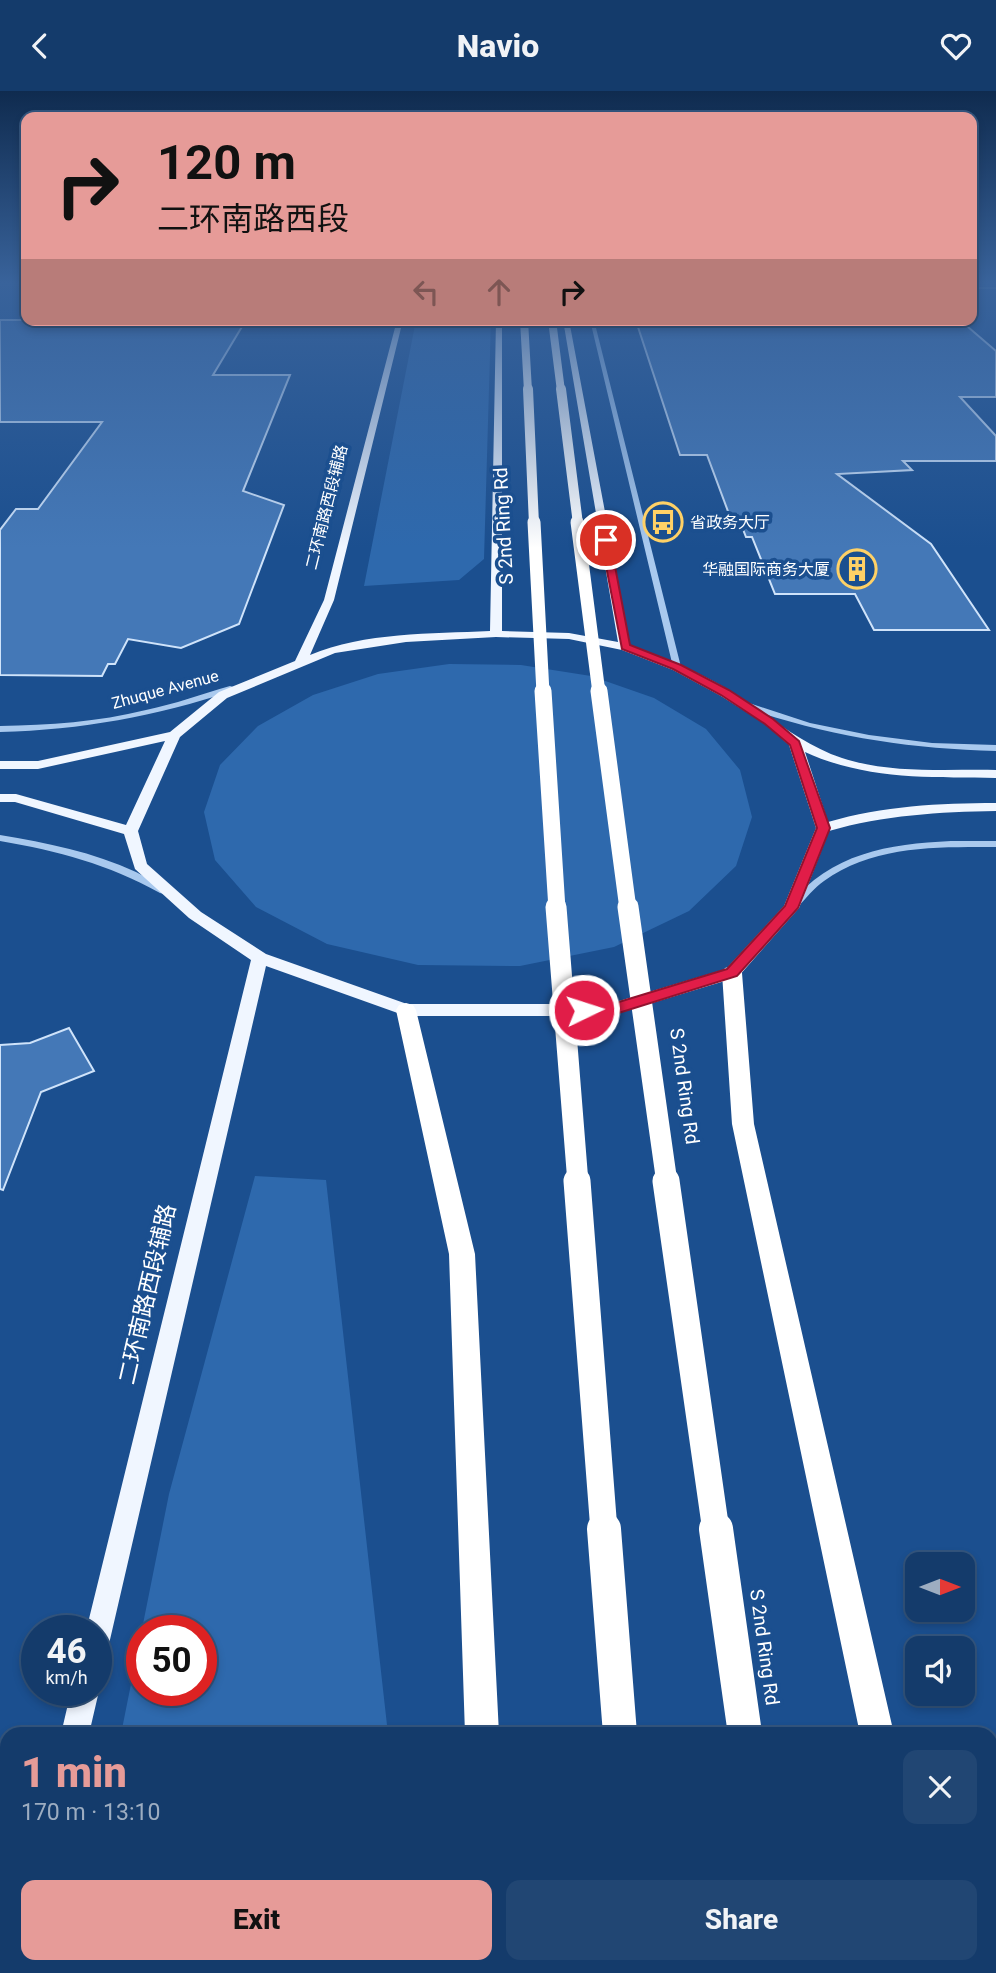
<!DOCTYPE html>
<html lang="en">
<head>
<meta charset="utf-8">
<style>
  body { margin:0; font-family:Roboto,"Noto Sans SC",sans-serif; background:#214673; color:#f1f3f6; height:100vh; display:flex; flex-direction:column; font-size:26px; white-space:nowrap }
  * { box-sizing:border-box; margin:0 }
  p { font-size:23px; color:#9dadc1 }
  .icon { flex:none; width:38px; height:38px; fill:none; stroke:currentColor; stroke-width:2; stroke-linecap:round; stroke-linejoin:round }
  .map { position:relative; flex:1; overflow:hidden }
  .panel { position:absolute; left:0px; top:1636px; width:998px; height:247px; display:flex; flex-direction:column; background:#143b6b; border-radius:21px 21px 0 0; box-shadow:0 4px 10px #0003,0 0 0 2px #33557e }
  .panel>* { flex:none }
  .hud { position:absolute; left:21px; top:21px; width:956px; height:214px; border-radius:14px; box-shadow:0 4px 10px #0003,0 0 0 2px #33557e; background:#e69b98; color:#111; overflow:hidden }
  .needle { width:46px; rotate:90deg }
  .tools { position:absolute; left:905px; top:1461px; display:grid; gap:14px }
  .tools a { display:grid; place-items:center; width:70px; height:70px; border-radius:14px; background:#143b6b; box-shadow:0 4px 10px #0003,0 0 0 2px #33557e; font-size:35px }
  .speed { position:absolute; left:21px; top:1524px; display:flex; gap:14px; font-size:35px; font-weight:700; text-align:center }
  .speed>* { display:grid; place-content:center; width:91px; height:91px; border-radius:50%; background:#143b6b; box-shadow:0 4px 10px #0003,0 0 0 2px #33557e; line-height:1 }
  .speed small { font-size:18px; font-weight:400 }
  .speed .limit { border:10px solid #d22; background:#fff; color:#111 }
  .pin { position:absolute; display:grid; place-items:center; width:60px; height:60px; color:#fff; margin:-30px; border:4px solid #fff; border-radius:50%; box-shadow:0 2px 7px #0007 }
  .me { position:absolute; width:77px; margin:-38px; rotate:86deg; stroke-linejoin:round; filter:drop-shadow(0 0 5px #0008) }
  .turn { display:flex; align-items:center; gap:24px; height:147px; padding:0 21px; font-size:32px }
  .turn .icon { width:91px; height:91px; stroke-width:2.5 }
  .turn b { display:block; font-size:49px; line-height:60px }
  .lanes { display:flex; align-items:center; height:66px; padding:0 21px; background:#0003; justify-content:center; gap:35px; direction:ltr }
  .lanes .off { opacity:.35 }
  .round { display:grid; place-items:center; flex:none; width:74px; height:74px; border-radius:14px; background:#214673 }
  .headline { display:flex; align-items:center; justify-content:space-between; height:119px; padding:0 21px }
  h1 { font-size:42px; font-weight:800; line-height:52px; color:#e69b98 }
  .button { display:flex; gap:14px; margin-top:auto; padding:14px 21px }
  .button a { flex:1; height:80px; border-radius:14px; background:#e69b98; color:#111; font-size:28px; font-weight:800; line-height:80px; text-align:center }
  .button a+a { background:#214673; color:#f1f3f6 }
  header { display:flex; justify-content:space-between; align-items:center; height:91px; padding:0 21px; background:#143b6b; font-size:32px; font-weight:800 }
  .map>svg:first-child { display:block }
  .green { fill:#2e69ad; fill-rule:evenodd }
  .building { fill:#4478b7; stroke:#cfe3fa; stroke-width:2 }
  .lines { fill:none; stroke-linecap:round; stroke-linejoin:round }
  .minor { fill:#a9c9ee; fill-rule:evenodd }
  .major { fill:#f0f6ff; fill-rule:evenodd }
  .highway { fill:#fff; fill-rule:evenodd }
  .highway-bridge-far6 { stroke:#fff; stroke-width:8 }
  .highway-bridge-far5 { stroke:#fff; stroke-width:10 }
  .highway-bridge-far4 { stroke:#fff; stroke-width:13 }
  .highway-bridge-far3 { stroke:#fff; stroke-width:17 }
  .highway-bridge-far2 { stroke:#fff; stroke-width:21 }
  .highway-bridge-far1 { stroke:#fff; stroke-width:27 }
  .highway-bridge { stroke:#fff; stroke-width:34 }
  .route { fill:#e11d48; stroke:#92132f; stroke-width:2 }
  .labels { text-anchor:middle; stroke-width:7; stroke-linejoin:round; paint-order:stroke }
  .far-street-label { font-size:16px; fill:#fff; stroke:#1b4f8f }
  .far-poi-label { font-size:16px; fill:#fff; stroke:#1b4f8f; text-anchor:start }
  .street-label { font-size:19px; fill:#fff; stroke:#1b4f8f }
  .near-street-label { font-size:23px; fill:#fff; stroke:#1b4f8f }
</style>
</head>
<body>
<header><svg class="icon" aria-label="back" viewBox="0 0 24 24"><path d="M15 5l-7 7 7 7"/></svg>Navio<svg class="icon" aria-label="heart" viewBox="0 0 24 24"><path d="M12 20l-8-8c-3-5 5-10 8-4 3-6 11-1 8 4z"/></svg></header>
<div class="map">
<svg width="996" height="1882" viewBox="0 0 996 1882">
  <rect width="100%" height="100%" fill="#1b4f8f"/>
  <!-- green -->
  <path class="green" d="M 416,229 L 491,229 L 484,468 L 459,489 L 364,495 Z
    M 449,573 L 521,574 L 591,585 L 654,607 L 706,638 L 740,679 L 752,726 L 736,775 L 689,820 L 614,856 L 520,875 L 418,874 L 327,853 L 256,816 L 215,769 L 204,721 L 220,674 L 258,635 L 313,604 L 378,583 Z
    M 255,1085 L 326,1089 L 388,1643 L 121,1643 L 169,1403 ZM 142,1540 L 201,1540 L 201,1600 L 142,1600 Z
    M 74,1876 L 388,1876 L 388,1882 L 72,1882 Z"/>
  <!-- building -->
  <path class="building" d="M 0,229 L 246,229 L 213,284 L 290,284 L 243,400 L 284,414 L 239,533 L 181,557 L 128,548 L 115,573 L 108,573 L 102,585 L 0,584 L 0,439 L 16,418 L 38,418 L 102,331 L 0,331 Z
    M 662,229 L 961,230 L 996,260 L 996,306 L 960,306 L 996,345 L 996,370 L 903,370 L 912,379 L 837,383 L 931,453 L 989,539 L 874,539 L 855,503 L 775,503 L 752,446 L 746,446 L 737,423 L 729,423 L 707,364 L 680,364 L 637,233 L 663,232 Z
    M 69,937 L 94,980 L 41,1001 L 3,1099 L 0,1098 L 0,954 L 30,952 Z"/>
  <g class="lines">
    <!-- minor -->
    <path class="minor" d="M 971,196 L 996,196 L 996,198 L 971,198 Z
      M 590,229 L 594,229 L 681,576 L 680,578 L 673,576 Z
      M 230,595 L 233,596 L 233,600 C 155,625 82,639 0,641 L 0,635 C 49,634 98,631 146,619 C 175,613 202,603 230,595 Z
      M 746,611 L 810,632 L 869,644 L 932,652 L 996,654 L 996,660 C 908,658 826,645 743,616 L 742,614 Z
      M 0,744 C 47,752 93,761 136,781 C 147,787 160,792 169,800 L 164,803 L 160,802 C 107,773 59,760 0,750 Z
      M 951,750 L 996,750 L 996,756 C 938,756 874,754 824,790 C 814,797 806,807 798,816 L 790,816 L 789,814 C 831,762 888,753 951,750 Z"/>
    <!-- major -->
    <path class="major" d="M 397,229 L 403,229 L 334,509 L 310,564 C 365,541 431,543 490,540 L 496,229 L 502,229 L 502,540 L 569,542 L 618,551 L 563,229 L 569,229 L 630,554 C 666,568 700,581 732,601 C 769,624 800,653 842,667 C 890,683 946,678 996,679 L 996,687 C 930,686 866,689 805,661 L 828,731 C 883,715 939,712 996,712 L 996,720 C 939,721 884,724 829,740 L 799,817 L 738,886 L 609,925 L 406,925 L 266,875 L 109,1553 L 106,1563 L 96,1566 L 96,1540 L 86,1540 L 251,869 L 189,827 L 135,778 L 124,743 L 15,711 L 0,711 L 0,703 L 16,703 L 126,734 L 165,650 L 38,678 L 0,678 L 0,670 L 38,670 L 170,641 L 219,601 L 295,570 L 324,509 ZM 496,546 L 569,548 L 622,559 L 673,579 L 721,605 L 765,633 L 789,654 L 816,737 L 784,815 L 726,878 L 609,913 L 407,913 L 266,863 L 201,821 L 147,773 L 138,740 L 180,646 L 227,607 L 335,562 L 406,551 Z
      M 96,1594 L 99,1600 L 89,1643 L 61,1643 L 71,1600 L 96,1600 Z
      M 7,1866 L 7,1876 L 35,1876 L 34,1882 L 2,1882 Z"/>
    <!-- highway -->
    <path class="highway" d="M 732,875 L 739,877 L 742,882 L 754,1033 L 894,1643 L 860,1643 L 732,1033 L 722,882 L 725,877 Z
      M 406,912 L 413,914 L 416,919 L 475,1163 L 499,1643 L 465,1643 L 449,1163 L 396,919 L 399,914 Z
      M 464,1876 L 502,1876 L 502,1882 L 464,1882 Z
      M 619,1876 L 657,1876 L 658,1882 L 620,1882 Z
      M 759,1876 L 797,1876 L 798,1882 L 760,1882 Z
      M 910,1876 L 948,1876 L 949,1882 L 911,1882 Z"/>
    <!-- highway-bridge-far6 -->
    <path class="highway-bridge-far6" d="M 524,229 L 528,300
      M 552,229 L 561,300"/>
    <!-- highway-bridge-far5 -->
    <path class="highway-bridge-far5" d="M 528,298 L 534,433
      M 561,298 L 578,433"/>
    <!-- highway-bridge-far4 -->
    <path class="highway-bridge-far4" d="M 534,431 L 543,602
      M 577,431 L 599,602"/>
    <!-- highway-bridge-far3 -->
    <path class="highway-bridge-far3" d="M 543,600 L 557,818
      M 599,600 L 628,818"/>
    <!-- highway-bridge-far2 -->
    <path class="highway-bridge-far2" d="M 556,816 L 578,1092
      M 628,816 L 667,1092"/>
    <!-- highway-bridge-far1 -->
    <path class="highway-bridge-far1" d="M 577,1090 L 604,1440
      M 666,1090 L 716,1440"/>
    <!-- highway-bridge -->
    <path class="highway-bridge" d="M 604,1438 L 620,1643
      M 716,1438 L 745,1643"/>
  </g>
  <!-- sky -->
  <linearGradient id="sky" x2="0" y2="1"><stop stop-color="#0f2b4f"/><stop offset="0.42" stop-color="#39639b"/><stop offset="1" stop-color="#39639b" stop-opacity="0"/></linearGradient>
  <rect width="996" height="457" fill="url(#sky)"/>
  <!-- route -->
  <path class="route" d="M 606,446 L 610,449 L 630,554 L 681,574 L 729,599 L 773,628 L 799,650 L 830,737 L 798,817 L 737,885 L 609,925 L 578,923 L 576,919 L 578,916 L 609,914 L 727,878 L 785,815 L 817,737 L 790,654 L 765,633 L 721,604 L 673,578 L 622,558 L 601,449 Z"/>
  <!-- icons -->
  <defs>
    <g id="bus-ring" transform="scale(2.0125)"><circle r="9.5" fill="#1b4f8f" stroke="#ffd166" stroke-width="1.5"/><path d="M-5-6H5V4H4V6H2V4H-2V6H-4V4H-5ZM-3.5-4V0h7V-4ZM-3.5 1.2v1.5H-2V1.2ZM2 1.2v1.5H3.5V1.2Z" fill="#ffd166"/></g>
    <g id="building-ring" transform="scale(2.0125)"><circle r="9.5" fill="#1b4f8f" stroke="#ffd166" stroke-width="1.5"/><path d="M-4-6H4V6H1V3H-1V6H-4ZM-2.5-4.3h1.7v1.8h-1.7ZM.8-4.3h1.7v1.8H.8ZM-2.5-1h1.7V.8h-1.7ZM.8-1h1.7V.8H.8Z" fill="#ffd166"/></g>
  </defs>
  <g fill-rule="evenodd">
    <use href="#bus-ring" x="663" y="431"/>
    <use href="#building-ring" x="857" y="478"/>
  </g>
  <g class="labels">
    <!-- far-street labels -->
    <g class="far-street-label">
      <text transform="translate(326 416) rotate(-76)" y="6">二环南路西段辅路</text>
      <text transform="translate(165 598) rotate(-15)" y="6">Zhuque Avenue</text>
    </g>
    <!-- far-poi labels -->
    <g class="far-poi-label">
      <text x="690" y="437">省政务大厅</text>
      <text x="830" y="484" text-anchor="end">华融国际商务大厦</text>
    </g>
    <!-- street labels -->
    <g class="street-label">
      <text transform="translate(503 435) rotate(-93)" y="7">S 2nd Ring Rd</text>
      <text transform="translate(685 995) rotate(82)" y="7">S 2nd Ring Rd</text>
      <text transform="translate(765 1556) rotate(82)" y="7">S 2nd Ring Rd</text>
    </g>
    <!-- near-street labels -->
    <g class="near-street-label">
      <text transform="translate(147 1203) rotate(-77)" y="8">二环南路西段辅路</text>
    </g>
  </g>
</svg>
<div class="tools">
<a><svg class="needle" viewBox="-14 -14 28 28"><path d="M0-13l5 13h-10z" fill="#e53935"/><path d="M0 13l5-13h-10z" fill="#9dadc1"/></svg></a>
<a><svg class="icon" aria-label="sound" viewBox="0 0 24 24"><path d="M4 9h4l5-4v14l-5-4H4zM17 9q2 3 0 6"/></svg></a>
</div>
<div class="speed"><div>46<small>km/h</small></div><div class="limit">50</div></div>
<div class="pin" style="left:606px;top:449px;background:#d93025"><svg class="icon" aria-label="arrive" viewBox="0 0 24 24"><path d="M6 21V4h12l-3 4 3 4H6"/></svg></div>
<svg class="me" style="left:584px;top:919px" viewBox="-20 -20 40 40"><circle r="17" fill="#e11d48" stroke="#fff" stroke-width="3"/><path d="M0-11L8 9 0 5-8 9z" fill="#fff"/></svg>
<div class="hud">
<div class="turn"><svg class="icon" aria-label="right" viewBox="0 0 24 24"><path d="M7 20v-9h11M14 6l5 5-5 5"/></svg><div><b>120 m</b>二环南路西段</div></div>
<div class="lanes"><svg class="icon off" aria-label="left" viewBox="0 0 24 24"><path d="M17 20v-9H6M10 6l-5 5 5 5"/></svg><svg class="icon off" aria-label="ahead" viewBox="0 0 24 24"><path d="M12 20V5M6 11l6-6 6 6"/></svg><svg class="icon" aria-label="right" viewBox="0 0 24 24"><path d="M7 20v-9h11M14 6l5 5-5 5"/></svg></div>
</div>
<section class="panel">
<div class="headline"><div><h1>1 min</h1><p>170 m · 13:10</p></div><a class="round"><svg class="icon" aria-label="close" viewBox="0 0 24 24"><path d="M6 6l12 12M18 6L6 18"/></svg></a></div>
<div class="button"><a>Exit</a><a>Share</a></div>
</section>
</div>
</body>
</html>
